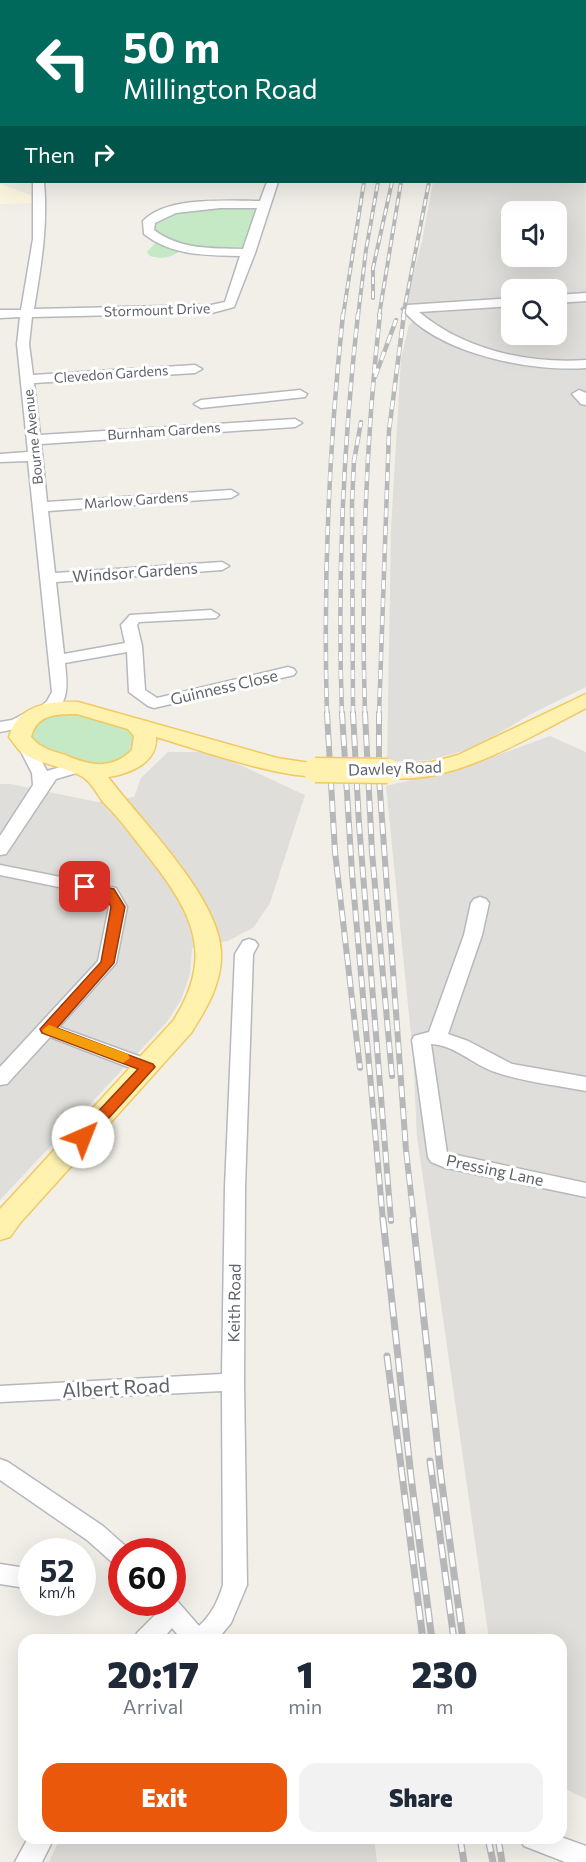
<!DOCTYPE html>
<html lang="en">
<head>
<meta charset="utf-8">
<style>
  body { margin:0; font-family:Commissioner,sans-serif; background:#f2f2f3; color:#1f2937; height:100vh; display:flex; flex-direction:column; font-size:22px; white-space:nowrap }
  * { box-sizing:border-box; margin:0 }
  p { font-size:20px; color:#747a83 }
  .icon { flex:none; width:33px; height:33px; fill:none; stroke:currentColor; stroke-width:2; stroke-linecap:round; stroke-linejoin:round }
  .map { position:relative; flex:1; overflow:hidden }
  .sheet { position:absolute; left:18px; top:1634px; width:549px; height:210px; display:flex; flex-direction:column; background:#fff; border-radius:18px; box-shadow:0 6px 24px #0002 }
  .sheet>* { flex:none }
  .hud { position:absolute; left:0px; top:0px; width:586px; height:183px; box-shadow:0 6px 24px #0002; background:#00695c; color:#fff; overflow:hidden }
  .controls { position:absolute; left:501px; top:201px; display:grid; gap:12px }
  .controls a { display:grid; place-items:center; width:66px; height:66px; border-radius:12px; background:#fff; box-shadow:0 6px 24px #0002; font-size:30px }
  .speed { position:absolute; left:18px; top:1538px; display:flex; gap:12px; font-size:30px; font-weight:700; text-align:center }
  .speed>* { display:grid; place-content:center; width:78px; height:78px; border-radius:50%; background:#fff; box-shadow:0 6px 24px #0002; line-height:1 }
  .speed small { font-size:15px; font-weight:400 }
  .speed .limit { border:9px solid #d22; background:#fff; color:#111 }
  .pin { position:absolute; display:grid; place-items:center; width:51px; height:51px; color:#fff; margin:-26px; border-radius:12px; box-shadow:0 3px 9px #0006 }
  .me { position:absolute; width:66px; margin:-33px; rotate:44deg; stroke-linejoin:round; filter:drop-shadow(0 0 4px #0008) }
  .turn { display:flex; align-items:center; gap:21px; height:126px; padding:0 24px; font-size:27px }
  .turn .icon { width:78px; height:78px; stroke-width:2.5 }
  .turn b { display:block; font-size:42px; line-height:51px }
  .then { display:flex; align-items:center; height:57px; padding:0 24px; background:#0003; gap:12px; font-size:22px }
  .eta { display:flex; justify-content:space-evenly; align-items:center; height:102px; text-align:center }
  .eta b { font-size:36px; font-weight:800; line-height:42px }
  .cta { display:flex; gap:12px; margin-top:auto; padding:12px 24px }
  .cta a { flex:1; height:69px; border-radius:18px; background:#ea580c; color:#fff; font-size:24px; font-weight:800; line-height:69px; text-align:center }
  .cta a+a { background:#f2f2f3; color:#1f2937 }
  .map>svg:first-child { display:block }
  .commercial { fill:#fef7e0 }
  .industrial { fill:#e0deda; fill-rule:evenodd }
  .green { fill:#c5e8c5 }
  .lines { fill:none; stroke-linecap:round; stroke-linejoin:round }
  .minor-casing { stroke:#b5b8bc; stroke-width:3 }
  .major-casing { stroke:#f2c960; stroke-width:3 }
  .minor { fill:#fff; fill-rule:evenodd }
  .major { fill:#fff2af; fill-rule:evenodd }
  .rail-far3-casing { stroke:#b6b7b8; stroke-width:4 }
  .rail-far2-casing { stroke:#b6b7b8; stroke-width:4.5 }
  .rail-far1-casing { stroke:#b6b7b8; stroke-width:6 }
  .rail-casing { stroke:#b6b7b8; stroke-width:7 }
  .rail-far3 { stroke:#fff; stroke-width:2; stroke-dasharray:7; stroke-linecap:butt }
  .rail-far2 { stroke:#fff; stroke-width:3; stroke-dasharray:9; stroke-linecap:butt }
  .rail-far1 { stroke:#fff; stroke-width:4; stroke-dasharray:11; stroke-linecap:butt }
  .rail { stroke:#fff; stroke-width:4.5; stroke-dasharray:14; stroke-linecap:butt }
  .major-bridge-casing { stroke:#f2c960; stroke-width:27; stroke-linecap:butt }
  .major-bridge { stroke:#fff2af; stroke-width:24 }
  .route { fill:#ea580c; stroke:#983908; stroke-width:1.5 }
  .slow { fill:#f59e0b }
  .labels { text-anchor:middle; stroke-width:6; stroke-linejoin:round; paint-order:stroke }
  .far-street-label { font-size:14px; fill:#5f6368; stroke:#fff }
  .street-label { font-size:16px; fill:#5f6368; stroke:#fff }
  .near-street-label { font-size:20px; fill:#5f6368; stroke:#fff }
</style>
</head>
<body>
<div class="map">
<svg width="586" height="1862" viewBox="0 0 586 1862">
  <rect width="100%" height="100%" fill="#f1efe8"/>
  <!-- commercial -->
  <path class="commercial" d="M 0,184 L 31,195 L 34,203 L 0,204 Z"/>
  <!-- industrial -->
  <path class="industrial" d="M 0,0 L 337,0 L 340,1 L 2,2 L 0,46 Z
    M 585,85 L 586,292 L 557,294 L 556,290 L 512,290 L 511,297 L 405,305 L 422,241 L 433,182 L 585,182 ZM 512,212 L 556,212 L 556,256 L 512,256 Z
    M 586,300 L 586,687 L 531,714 L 474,748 L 430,760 L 387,762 L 391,529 L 401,359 L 409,325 L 425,312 L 511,305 L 512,334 L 556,334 L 557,302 Z
    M 550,736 L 586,752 L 586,1799 L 561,1787 L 561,1640 L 489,1639 L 417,1137 L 413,1055 L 386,786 L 462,768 Z
    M 168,752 L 212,752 L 305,795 L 270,903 L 254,927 L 228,941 L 192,948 L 190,974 L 181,1000 L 167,1022 L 0,1200 L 0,784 L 11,784 L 97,802 L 134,797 L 141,778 Z
    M 60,1838 L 374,1838 L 377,1862 L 49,1862 Z"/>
  <!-- green -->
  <path class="green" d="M 264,204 L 249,253 L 185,248 C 173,257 164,260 150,256 L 147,252 L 157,241 L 149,221 L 174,209 Z
    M 77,712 L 130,728 L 137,741 L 130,756 L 111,764 L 91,764 L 40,748 L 31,738 L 38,722 L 56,714 Z"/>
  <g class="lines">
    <!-- minor casing -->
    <g class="minor-casing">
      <path id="minor" d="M 0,57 L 2,57 L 2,64 L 0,64 Z
        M 0,76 L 2,76 L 2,82 L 0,82 Z
        M 585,114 L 586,114 L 586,125 L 585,125 Z
        M 0,115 L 2,115 L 2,122 L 0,122 Z
        M 0,174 L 2,174 L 2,180 L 0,180 Z
        M 33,182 L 44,182 C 48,226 41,266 34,309 L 211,305 L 225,302 L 240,256 C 206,255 172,256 144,234 L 143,221 C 167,196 227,201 260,201 L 267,182 L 278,182 L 255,253 L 234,307 L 212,313 L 32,317 L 29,344 L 33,375 L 195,365 L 202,369 L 195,373 L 34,383 L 40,435 L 295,419 L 302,423 L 295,427 L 41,444 L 47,502 L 231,490 L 238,494 L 231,498 L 48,511 L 55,573 L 222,562 L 229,566 L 222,570 L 56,582 L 64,654 L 125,643 L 121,625 L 130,615 L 211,610 L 219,615 L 216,618 L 139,622 L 137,625 L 142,646 L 145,690 L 157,698 L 288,667 L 294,669 L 296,672 L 294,675 L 154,708 L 148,706 L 129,692 L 127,652 L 65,663 C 67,684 71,708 45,715 L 37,710 L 47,701 L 52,692 L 28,461 L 0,462 L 0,454 L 28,452 L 17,344 L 20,317 L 0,318 L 0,310 L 21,310 L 33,239 ZM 220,208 L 257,208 L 243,249 C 212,248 180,250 154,230 L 155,223 L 176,213 Z
        M 586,293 L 586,301 L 556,303 L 556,295 Z
        M 512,298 L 512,306 L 419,312 C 464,350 528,364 586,360 L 586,368 C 531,372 438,354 402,309 L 408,305 Z
        M 300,390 L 307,394 L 305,397 L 201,408 L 194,404 L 201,400 Z
        M 579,390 L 586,393 L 586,405 L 581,404 L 572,394 Z
        M 31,710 L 37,712 L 39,715 C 29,727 15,729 0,732 L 0,722 L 12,720 Z
        M 26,741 L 32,743 L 47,771 L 77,762 L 85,767 L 83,771 L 56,779 L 6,854 L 0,855 L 0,836 L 33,785 L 32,773 L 18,746 Z
        M 0,865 L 116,888 L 127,907 L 116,963 L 59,1027 L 155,1062 L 158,1067 L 155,1072 L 148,1073 L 141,1072 L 50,1037 L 7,1084 L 0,1085 L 0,1067 L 98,961 L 109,907 L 103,896 L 0,875 Z
        M 480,897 L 486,899 L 489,903 L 482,935 L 448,1034 L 468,1041 L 512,1064 L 586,1077 L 586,1091 C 555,1085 524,1082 495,1072 C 472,1064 455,1045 431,1044 L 447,1153 L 586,1183 L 586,1197 L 446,1168 L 431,1162 L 428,1157 L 412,1040 L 414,1036 L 429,1032 L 464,935 L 471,903 L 474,899 Z
        M 249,939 L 255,941 L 258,945 L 253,954 L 245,1187 L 244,1382 L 247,1585 L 231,1623 L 217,1640 L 182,1640 L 172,1628 L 162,1640 L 134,1640 L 137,1633 L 158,1612 L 152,1602 L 172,1602 L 172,1595 L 199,1626 C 212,1614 218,1601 223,1585 L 222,1391 L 0,1402 L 0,1386 L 222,1374 L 225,1187 L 235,954 L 243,941 Z
        M 0,1459 L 8,1462 L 103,1526 L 130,1550 L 122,1551 L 122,1566 L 114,1564 L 87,1540 L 0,1480 Z
        M 0,1564 L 32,1569 L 32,1589 L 0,1584 Z
        M 561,1837 L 586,1846 L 586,1862 L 565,1862 L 524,1846 L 520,1838 Z
        M 28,1838 L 54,1838 L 42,1862 L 15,1862 Z"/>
    </g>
    <!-- major casing -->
    <g class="major-casing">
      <path id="major" d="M 586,694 L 586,708 C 531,736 444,791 380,776 L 377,771 L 380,766 L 432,762 L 458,755 Z
        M 78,702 L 277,758 L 323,765 L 326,770 L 323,775 C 291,783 191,747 156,737 C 158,763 129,774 108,777 C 140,820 220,898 221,953 C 222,983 207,1008 191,1033 L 20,1223 L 10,1237 L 0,1240 L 0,1209 L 173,1021 C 224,943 179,896 130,833 C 122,822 113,812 103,802 C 97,794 92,783 83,777 C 68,768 43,764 27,756 L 19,750 L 9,737 C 18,705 48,701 78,702 ZM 77,714 L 128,729 L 134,736 L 132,750 C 111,771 88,765 65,755 C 52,751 40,748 31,737 C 37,714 56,714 77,714 Z"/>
    </g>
    <!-- minor -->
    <use href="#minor" class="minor"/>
    <!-- major -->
    <use href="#major" class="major"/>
    <!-- rail-far3 casing -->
    <g class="rail-far3-casing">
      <path id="rail-far3" d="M 357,0 L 360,2
        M 372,0 L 374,2
        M 392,0 L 395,2
        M 373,298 L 373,268 L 392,182
        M 343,316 L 364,182
        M 358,316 L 366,250 L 378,182
        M 379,316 L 401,182
        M 403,316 L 429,182"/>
    </g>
    <!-- rail-far2 casing -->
    <g class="rail-far2-casing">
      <path id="rail-far2" d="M 375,377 L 396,320
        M 327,715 C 323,581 329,447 343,314
        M 342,715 C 337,580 343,448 358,314
        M 353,715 L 352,503 L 354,461 L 361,422
        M 365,715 C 361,580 365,448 380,314
        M 379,715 L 389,431 L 404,314"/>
    </g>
    <!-- rail-far1 casing -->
    <g class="rail-far1-casing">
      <path id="rail-far1" d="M 327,713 L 335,852 L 360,1068
        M 342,713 L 352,873 L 383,1221
        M 353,713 L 359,824 L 391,1221
        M 365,713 L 372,852 L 392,1076
        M 379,713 L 379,778 L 406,1150 L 414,1221"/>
    </g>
    <!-- rail casing -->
    <g class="rail-casing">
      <path id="rail" d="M 383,1219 L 411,1477 L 432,1640
        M 413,1219 L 441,1477 L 463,1640
        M 387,1356 L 423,1640
        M 430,1461 L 454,1640
        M 460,1838 L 464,1862
        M 488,1838 L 493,1862
        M 498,1838 L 502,1862"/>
    </g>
    <!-- rail-far3 -->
    <use href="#rail-far3" class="rail-far3"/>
    <!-- rail-far2 -->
    <use href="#rail-far2" class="rail-far2"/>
    <!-- rail-far1 -->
    <use href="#rail-far1" class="rail-far1"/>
    <!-- rail -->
    <use href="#rail" class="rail"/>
    <!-- major-bridge casing -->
    <g class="major-bridge-casing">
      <path id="major-bridge" d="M 315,770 L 388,771"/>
    </g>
    <!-- major-bridge -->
    <use href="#major-bridge" class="major-bridge"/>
  </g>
  <!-- route -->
  <path class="route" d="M 85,883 L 114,889 L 125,907 L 114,963 L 57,1028 L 153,1064 L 155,1067 L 88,1141 L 77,1141 L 75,1137 L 77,1134 L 138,1069 L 42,1033 L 40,1029 L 101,962 L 111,907 L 105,895 L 80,890 L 78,887 L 80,884 Z"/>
  <!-- slow -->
  <path class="slow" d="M 49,1025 L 128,1054 L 130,1058 L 123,1063 L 118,1061 L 44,1033 L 42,1030 Z"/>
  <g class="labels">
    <!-- far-street labels -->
    <g class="far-street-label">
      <text transform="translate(157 310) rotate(-2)" y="5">Stormount Drive</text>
      <text transform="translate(111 374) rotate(-4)" y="5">Clevedon Gardens</text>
      <text transform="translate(164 431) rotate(-4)" y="5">Burnham Gardens</text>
      <text transform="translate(33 437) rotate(-96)" y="5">Bourne Avenue</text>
      <text transform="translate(136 500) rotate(-4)" y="5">Marlow Gardens</text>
    </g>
    <!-- street labels -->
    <g class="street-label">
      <text transform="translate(135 572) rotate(-4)" y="6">Windsor Gardens</text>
      <text transform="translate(224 687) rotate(-13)" y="6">Guinness Close</text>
      <text transform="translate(395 768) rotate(-2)" y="6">Dawley Road</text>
      <text transform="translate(495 1170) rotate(12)" y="6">Pressing Lane</text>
      <text transform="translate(234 1303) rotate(-89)" y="6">Keith Road</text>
    </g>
    <!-- near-street labels -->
    <g class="near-street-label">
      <text transform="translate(116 1388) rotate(-3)" y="7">Albert Road</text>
    </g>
  </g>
</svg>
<div class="controls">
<a><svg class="icon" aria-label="sound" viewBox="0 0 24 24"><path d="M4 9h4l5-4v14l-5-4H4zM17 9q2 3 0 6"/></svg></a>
<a><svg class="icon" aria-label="search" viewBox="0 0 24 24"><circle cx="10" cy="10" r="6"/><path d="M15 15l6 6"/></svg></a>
</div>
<div class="speed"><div>52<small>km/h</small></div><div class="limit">60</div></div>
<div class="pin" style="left:85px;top:887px;background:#d93025"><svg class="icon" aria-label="arrive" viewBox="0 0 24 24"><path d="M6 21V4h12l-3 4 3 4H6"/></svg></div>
<svg class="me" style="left:83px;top:1137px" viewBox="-20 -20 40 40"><circle r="19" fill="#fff"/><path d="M0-13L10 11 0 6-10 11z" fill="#ea580c"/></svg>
<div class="hud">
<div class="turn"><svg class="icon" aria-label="left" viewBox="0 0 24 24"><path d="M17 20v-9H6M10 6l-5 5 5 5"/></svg><div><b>50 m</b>Millington Road</div></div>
<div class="then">Then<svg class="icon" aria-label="right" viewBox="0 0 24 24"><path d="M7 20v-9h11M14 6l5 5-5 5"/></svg></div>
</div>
<section class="sheet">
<div class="eta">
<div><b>20:17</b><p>Arrival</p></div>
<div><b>1</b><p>min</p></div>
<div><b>230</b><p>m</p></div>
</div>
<div class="cta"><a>Exit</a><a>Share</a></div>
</section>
</div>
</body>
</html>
